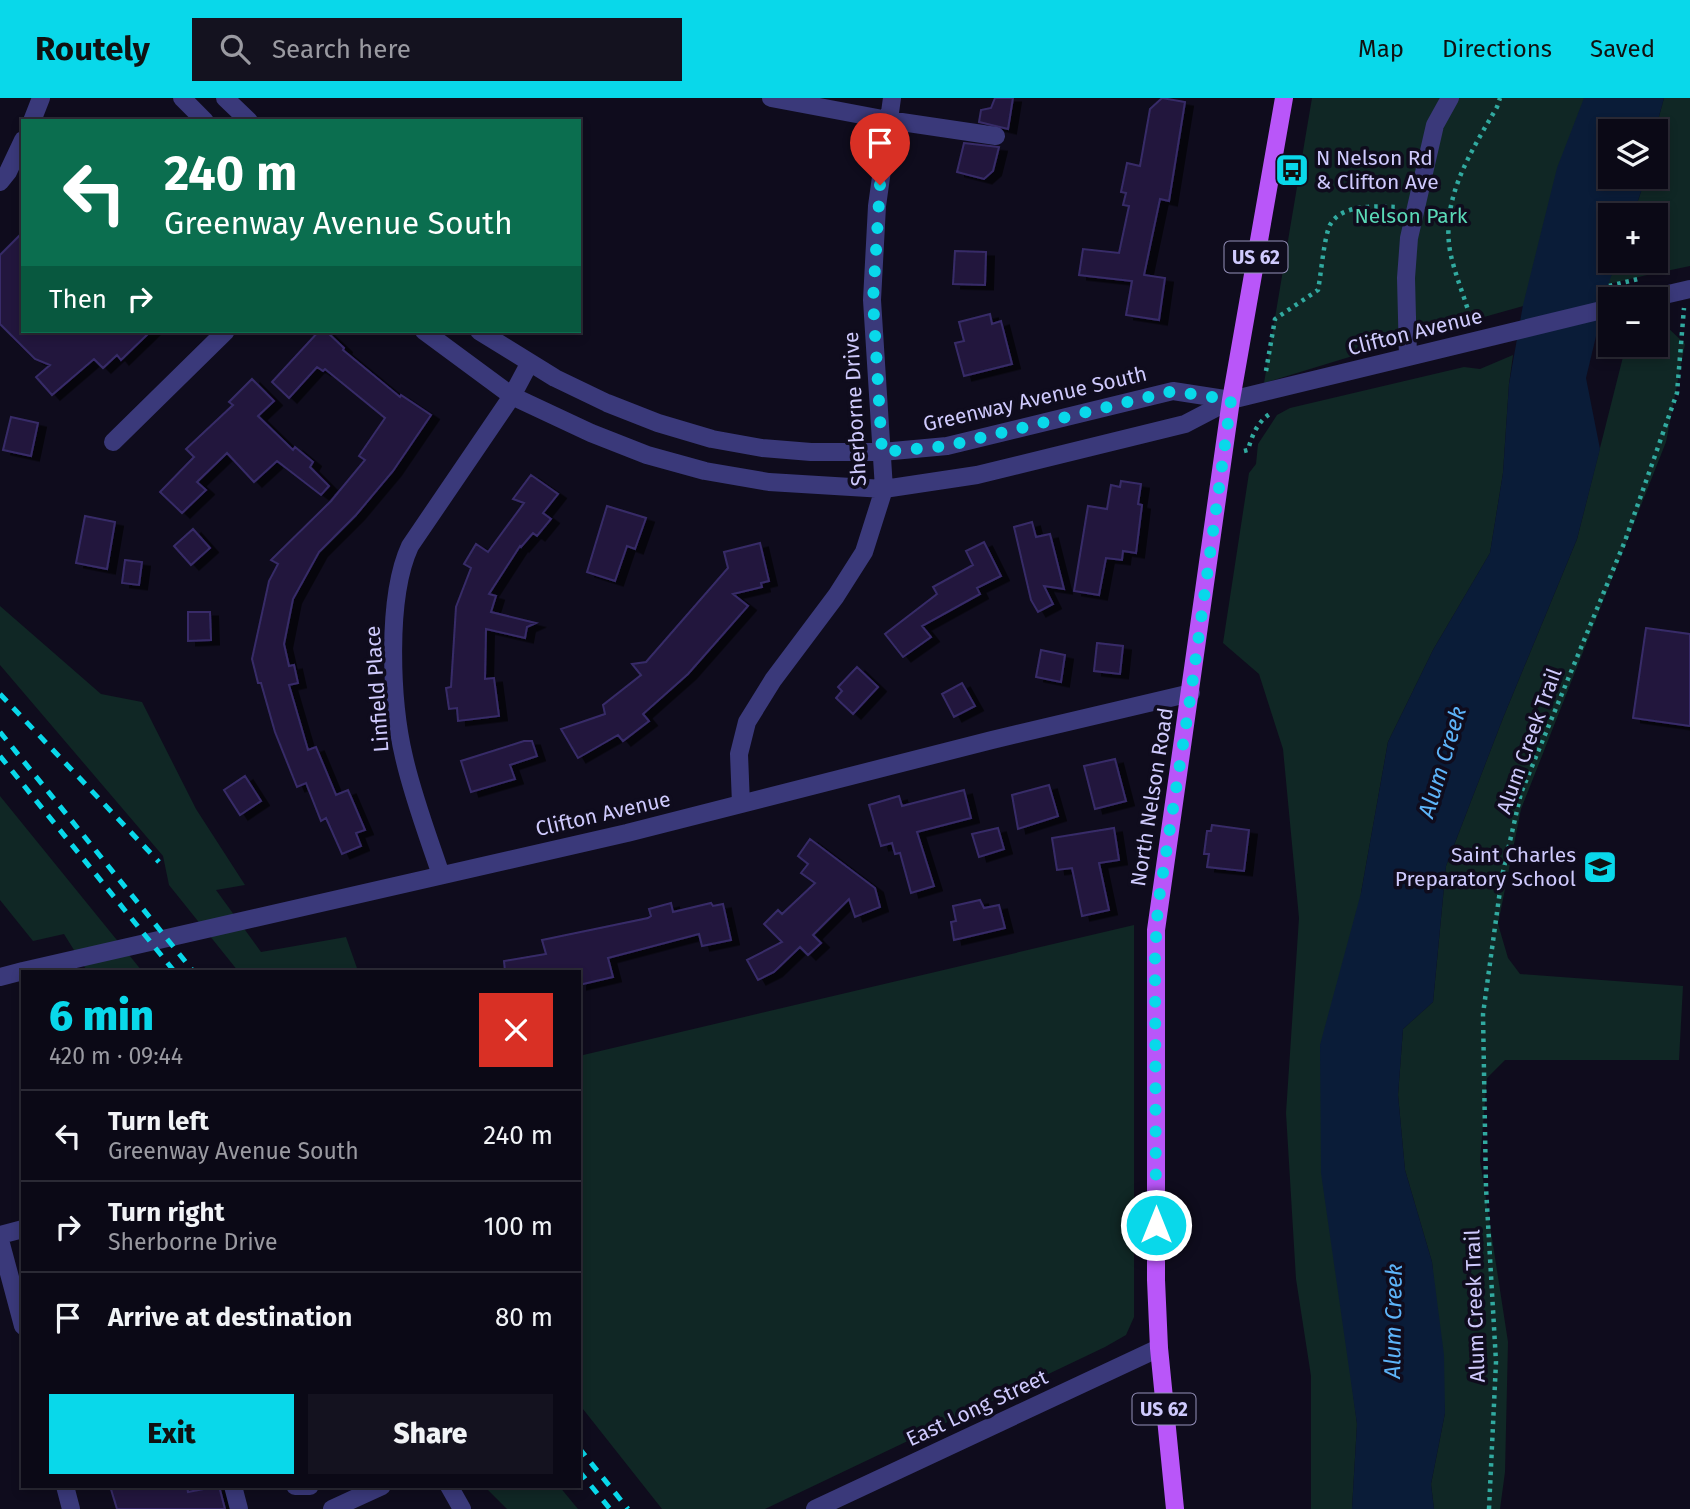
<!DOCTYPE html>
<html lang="en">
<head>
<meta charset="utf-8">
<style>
  body { margin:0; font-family:"Fira Sans",sans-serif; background:#14121f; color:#f1f3f6; height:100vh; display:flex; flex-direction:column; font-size:26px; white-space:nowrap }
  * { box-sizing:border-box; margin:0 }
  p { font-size:23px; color:#9a9aa1 }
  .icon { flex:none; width:38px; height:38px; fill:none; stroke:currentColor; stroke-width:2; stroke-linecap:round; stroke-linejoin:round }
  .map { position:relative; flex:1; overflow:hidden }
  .panel { position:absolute; left:21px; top:872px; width:560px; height:518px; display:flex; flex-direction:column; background:#0b0916; border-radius:0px; box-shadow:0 4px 10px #0003,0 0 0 2px #2b2a35 }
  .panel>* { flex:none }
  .top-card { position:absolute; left:21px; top:21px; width:560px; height:214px; border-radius:0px; box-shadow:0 4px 10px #0003,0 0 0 2px #2b2a35; background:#0b6e4f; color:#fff; overflow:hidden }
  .buttons { position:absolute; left:1598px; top:21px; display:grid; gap:14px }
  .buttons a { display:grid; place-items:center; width:70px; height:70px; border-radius:0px; background:#0b0916; box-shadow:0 4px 10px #0003,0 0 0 2px #2b2a35; font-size:35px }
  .pin { position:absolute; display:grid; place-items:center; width:60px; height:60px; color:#fff; margin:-72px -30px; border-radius:50% 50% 50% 0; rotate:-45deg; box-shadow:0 0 7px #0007 }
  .pin .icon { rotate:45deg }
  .me { position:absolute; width:77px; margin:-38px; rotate:0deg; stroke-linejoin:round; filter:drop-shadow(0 0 5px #0008) }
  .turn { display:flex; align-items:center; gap:24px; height:147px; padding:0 28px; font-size:32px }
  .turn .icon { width:91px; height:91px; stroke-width:2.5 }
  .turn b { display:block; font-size:49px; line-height:60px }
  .then { display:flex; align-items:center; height:66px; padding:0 28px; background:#0003; gap:14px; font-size:26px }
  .round { display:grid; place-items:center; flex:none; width:74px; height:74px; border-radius:0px; background:#14121f }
  .overview { display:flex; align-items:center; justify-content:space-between; height:119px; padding:0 28px }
  h1 { font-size:42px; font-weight:800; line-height:52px; color:#09d8ea }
  .button { display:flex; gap:14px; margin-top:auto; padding:14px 28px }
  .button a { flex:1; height:80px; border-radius:0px; background:#09d8ea; color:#111; font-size:28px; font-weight:800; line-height:80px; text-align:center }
  .button a+a { background:#14121f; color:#f1f3f6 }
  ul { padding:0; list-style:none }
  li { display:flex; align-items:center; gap:21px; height:91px; padding:0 28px; border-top:2px solid #2b2a35 }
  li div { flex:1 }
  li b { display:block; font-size:26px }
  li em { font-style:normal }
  header { display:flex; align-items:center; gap:42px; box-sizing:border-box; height:98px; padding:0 35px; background:#09d8ea; color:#111 }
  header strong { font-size:33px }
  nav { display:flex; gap:38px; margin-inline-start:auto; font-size:24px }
  .search { width:490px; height:63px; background:#14121f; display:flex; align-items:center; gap:18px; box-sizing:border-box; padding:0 24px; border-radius:0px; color:#9a9aa1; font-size:26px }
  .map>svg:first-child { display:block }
  .green { fill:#102725 }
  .water { fill:#0a1c38 }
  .building { fill:#20193d; stroke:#372c68; stroke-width:2; filter:url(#shadow) }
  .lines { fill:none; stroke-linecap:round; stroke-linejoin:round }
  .path { stroke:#31aaa0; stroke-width:4.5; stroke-dasharray:3.5 5; stroke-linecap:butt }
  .minor { stroke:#3a397a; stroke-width:18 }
  .major { stroke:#b956f9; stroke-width:18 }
  .rail { stroke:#09d8ea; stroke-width:5; stroke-dasharray:10 9; stroke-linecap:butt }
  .route { stroke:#09d8ea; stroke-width:12; stroke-dasharray:0 21.6 }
  .labels { text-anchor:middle; stroke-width:7; stroke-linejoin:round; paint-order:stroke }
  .shield { fill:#0f0c1d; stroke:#9591ba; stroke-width:2 }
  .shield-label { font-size:19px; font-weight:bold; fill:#cfcafd }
  .poi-label { font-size:21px; fill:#cfcafd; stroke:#0f0c1d; text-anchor:start }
  .park-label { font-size:21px; fill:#5ad9b7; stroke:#0f0c1d }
  .street-label { font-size:21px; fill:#cfcafd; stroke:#0f0c1d }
  .water-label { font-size:23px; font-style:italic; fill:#5db4f9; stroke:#0f0c1d }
</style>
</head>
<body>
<header>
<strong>Routely</strong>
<div class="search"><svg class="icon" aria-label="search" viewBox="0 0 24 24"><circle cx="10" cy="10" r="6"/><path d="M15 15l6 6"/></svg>Search here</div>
<nav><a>Map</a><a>Directions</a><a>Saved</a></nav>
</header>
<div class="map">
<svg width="1690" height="1411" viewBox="0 0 1690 1411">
  <defs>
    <filter id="shadow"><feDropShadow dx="8" dy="4.5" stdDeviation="0" flood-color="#0009"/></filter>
  </defs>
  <rect width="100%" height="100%" fill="#0f0c1d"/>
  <!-- green -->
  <path class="green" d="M 1312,0 L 1619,0 L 1610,33 L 1610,180 L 1617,163 L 1656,163 L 1656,117 L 1633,117 L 1646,79 L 1656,79 L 1655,33 L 1664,0 L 1690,0 L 1690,168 C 1545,197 1405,242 1264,285 Z
    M 1666,228 L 1685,246 L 1666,344 L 1521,711 L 1498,826 L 1508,860 L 1520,876 L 1683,888 L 1679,962 L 1505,962 L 1487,980 L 1480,1062 L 1508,1244 L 1505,1374 L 1500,1411 L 1434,1411 L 1431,1386 L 1445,1315 L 1432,1164 L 1405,1072 L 1398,997 L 1403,931 L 1433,904 L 1446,768 L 1503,620 L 1577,441 L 1626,247 L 1656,247 L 1656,231 Z
    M 1513,257 L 1509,286 L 1503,375 L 1490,455 L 1433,552 L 1388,644 L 1361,795 L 1344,1223 L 1357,1326 L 1352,1411 L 1311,1411 L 1311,1278 L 1296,1181 L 1286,1015 L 1299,820 L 1283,651 L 1259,576 L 1223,545 L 1249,375 L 1256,366 L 1258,346 L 1277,317 L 1290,310 L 1464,269 L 1480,271 Z
    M 0,508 L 101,596 L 142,604 L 196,711 L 245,787 L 216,792 L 261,854 L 346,839 L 358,873 L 238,873 L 169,787 L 163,758 L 0,567 Z
    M 0,698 L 142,873 L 87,873 L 64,836 L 33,843 L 0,802 Z
    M 1134,827 L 1134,1219 L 1126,1237 L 1105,1249 L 765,1411 L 662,1411 L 579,1306 L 579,958 Z
    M 484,1388 L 559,1388 L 578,1411 L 507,1411 Z"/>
  <!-- water -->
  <path class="water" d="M 1584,0 L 1664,0 L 1655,33 L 1610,33 L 1610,79 L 1646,79 L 1633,117 L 1610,117 L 1610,163 L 1617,163 L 1609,184 L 1586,280 L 1600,351 L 1577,441 L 1503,620 L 1446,768 L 1433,904 L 1403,931 L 1398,997 L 1405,1072 L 1432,1164 L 1444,1257 L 1445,1315 L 1431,1386 L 1434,1411 L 1352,1411 L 1357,1326 L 1321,1075 L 1320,947 L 1361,795 L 1388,644 L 1433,552 L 1490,455 L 1503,375 L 1509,286 L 1523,207 L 1557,70 Z"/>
  <!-- building -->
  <path class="building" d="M 995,0 L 1013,0 L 1008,31 L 979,24 L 981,12 L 991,10 Z
    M 1162,0 L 1185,4 L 1169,103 L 1160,101 L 1144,177 L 1165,180 L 1159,222 L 1126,217 L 1132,183 L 1079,177 L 1083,151 L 1119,155 L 1129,108 L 1123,107 L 1126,95 L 1121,94 L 1127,65 L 1140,68 L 1150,11 Z
    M 964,45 L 999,49 L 993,73 L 984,81 L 957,74 Z
    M 23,134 L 23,233 L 151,233 L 121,262 L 117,257 L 103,270 L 94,261 L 52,297 L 36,279 L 50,267 L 35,261 L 0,226 L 0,157 Z
    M 955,153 L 986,154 L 985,187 L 953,186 Z
    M 990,216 L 992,226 L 1001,223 L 1012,266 L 964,278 L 955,245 L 964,243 L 959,224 Z
    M 319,233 L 326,233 L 344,250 L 343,252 L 400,299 L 401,297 L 431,317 L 393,373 L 356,417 L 319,454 L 293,501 L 284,546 L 289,568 L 294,567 L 298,585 L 289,587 L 308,652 L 316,649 L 336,697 L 348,692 L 365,732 L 356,735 L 361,748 L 342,756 L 326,720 L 321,723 L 306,685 L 297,689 L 275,634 L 261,585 L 258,585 L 252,561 L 269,483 L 278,466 L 271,462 L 331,403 L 365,362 L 359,358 L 385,320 L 325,271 L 323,273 L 317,269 L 289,300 L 272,284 Z
    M 252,281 L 274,303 L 258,318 L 293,352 L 295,349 L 313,364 L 310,369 L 329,388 L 321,397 L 277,363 L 254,384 L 227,355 L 197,384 L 206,392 L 182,415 L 160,394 L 194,359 L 186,351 L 233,307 L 229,304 Z
    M 11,319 L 38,325 L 31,358 L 3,352 Z
    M 531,377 L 558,396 L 543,415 L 551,421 L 537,438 L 533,435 L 521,449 L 520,448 L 489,496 L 496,498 L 491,514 L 536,525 L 527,529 L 525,540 L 486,531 L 485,581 L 494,580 L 499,618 L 458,623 L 457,610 L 449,611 L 446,590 L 451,589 L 456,509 L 471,470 L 464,466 L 476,446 L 488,454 L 524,405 L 513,401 Z
    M 1121,383 L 1141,386 L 1138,406 L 1142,407 L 1136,455 L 1123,453 L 1122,462 L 1106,460 L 1099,497 L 1074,493 L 1088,408 L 1107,411 L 1111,387 L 1120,389 Z
    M 607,408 L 646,420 L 635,451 L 627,448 L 615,483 L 587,474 Z
    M 85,418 L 115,424 L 107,471 L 76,465 Z
    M 1032,424 L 1036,439 L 1050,436 L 1064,491 L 1044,488 L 1053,506 L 1038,514 L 1031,502 L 1014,429 Z
    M 193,431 L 210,450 L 191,467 L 174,448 Z
    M 984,444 L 1001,478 L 977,490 L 980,496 L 922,528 L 931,539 L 903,559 L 885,536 L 937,496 L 933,489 L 973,467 L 966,453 Z
    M 760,445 L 769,483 L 761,485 L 762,489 L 733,496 L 748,508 L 688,576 L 643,616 L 649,623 L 623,643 L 618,637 L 578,660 L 561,631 L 605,616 L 603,607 L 641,577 L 632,566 L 646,564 L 728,470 L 724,454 Z
    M 125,462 L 142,464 L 139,487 L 122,485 Z
    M 188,514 L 210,514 L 211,542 L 188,543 Z
    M 1646,530 L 1690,536 L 1690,628 L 1633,620 Z
    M 1097,545 L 1123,548 L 1120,576 L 1094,573 Z
    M 1041,552 L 1065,557 L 1061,584 L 1036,579 Z
    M 857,569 L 878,589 L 853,616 L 836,600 L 842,593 L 838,589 Z
    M 962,585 L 975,608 L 954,619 L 942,596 Z
    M 524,643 L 532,643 L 537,658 L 510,667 L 515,681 L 471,694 L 461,663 Z
    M 1115,661 L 1126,703 L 1095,711 L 1084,668 Z
    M 245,678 L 261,703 L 240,717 L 224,692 Z
    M 1049,687 L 1058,718 L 1018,731 L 1012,697 Z
    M 964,692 L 971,720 L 917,734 L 934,788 L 911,795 L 900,755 L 895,756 L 892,745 L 881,748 L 869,707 L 899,698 L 902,708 Z
    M 1212,727 L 1249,732 L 1244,773 L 1207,769 L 1209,756 L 1204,756 L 1207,733 L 1211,733 Z
    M 998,730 L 1004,751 L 979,759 L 972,736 Z
    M 1114,730 L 1119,762 L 1099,765 L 1109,812 L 1082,818 L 1072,770 L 1057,772 L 1052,740 Z
    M 810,741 L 875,790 L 880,809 L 855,819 L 849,801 L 813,837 L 821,845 L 808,857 L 800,849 L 774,874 L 758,882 L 747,862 L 782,844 L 764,826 L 778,812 L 782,816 L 815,785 L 801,775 L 808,766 L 798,758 Z
    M 980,802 L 984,810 L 999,807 L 1005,830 L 954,842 L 951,824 L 956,823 L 953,808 Z
    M 671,805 L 673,814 L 711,805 L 713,808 L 723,806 L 731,842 L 702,848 L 699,836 L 608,860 L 613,879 L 579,887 L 579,873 L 505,873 L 504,863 L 546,856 L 542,842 L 648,820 L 651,818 L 649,811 Z
    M 110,1388 L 187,1388 L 188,1394 L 219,1388 L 225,1411 L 117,1411 Z"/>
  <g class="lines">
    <!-- path -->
    <path class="path" d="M 1432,115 L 1448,120
      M 1609,188 L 1638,181
      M 1472,226 C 1466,202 1455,178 1450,153 C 1441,99 1471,54 1497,9 L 1500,0
      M 1266,273 L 1275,221 L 1318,192 C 1321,177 1324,139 1330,127 C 1341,106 1376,108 1396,109
      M 1244,353 L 1248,352 C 1252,337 1258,322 1273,314
      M 1489,1411 L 1496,1264 L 1486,1090 L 1483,916 L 1502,778 L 1521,695 L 1625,443 L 1677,295 L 1684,210"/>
    <!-- minor -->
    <path class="minor" d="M 182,0 L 205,23
      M 225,0 L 249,23
      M 771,0 L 888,22 L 996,38
      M 32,23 L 41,0
      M 0,84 L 8,74 L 23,42
      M 1647,201 L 1690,191
      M 424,233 L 512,298 L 591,335 L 647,357 L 705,373 L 769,384 L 884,391 L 977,377 L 1185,326 L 1231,302 L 1610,210
      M 479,233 L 555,280 L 607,305 L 658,325 L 712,341 L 762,350 L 811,354 L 882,354 L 947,348 L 1173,293 L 1231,302
      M 1408,259 L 1406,180 L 1409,140 L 1435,27 L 1450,0
      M 113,344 L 226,233
      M 741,706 L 739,656 L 747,624 L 773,582 L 836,498 L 864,454 L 884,391 L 872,202 L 877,108 L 892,0
      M 441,777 C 428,738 413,699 404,659 C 391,604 386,500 410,448 L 512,298 L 529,266
      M 23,873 L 627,735 L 992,642 L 1191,595
      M 0,879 L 23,873
      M 0,1137 L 23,1131
      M 0,1142 L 23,1228
      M 65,1388 L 71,1411
      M 233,1388 L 239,1411
      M 295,1388 L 310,1388
      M 449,1388 L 462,1411
      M 332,1411 L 382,1388
      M 815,1411 L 1159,1250"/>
    <!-- major -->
    <path class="major" d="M 1175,1411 L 1159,1250 L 1156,1182 L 1156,832 L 1231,302 L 1284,0"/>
    <!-- rail -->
    <path class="rail" d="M 0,596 L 159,764
      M 0,634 L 193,873
      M 0,658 L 174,873
      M 579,1350 L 628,1411
      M 579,1373 L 610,1411"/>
  </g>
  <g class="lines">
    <!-- route -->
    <path class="route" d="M 880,87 L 873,202 L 882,354 L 947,348 L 1173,293 L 1231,302 L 1191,595 L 1158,807 L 1155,856 L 1156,1127"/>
  </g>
  <!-- icons -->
  <defs>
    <g id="bus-square" transform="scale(1.75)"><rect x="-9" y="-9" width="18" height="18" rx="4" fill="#09d8ea" stroke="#0f0c1d"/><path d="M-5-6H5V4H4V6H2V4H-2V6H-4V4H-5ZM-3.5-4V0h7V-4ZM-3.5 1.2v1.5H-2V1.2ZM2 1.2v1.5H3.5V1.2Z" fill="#111"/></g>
    <g id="school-square" transform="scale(1.75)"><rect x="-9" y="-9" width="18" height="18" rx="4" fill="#09d8ea" stroke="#0f0c1d"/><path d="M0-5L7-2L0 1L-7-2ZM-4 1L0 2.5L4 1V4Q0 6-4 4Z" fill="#111"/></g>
  </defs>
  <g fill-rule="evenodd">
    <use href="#bus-square" x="1292" y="72"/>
    <use href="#school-square" x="1600" y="769"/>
  </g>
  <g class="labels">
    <!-- shield labels -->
    <g class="shield">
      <rect x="1224.5" y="143.5" width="63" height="31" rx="5"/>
      <rect x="1132.5" y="1295.5" width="63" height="31" rx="5"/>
    </g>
    <g class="shield-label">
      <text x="1256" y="166">US 62</text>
      <text x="1164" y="1318">US 62</text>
    </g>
    <!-- poi labels -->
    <g class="poi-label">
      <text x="1316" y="67">N Nelson Rd<tspan x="1316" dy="24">&amp; Clifton Ave</tspan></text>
      <text x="1576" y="764" text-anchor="end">Saint Charles<tspan x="1576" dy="24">Preparatory School</tspan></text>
    </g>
    <!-- park labels -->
    <g class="park-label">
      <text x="1411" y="125">Nelson Park</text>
    </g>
    <!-- street labels -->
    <g class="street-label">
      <text transform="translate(1415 234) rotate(-14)" y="7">Clifton Avenue</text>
      <text transform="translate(1035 301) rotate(-13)" y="7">Greenway Avenue South</text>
      <text transform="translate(855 311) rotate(-93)" y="7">Sherborne Drive</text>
      <text transform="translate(377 591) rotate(-94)" y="7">Linfield Place</text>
      <text transform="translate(1529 643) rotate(-70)" y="7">Alum Creek Trail</text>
      <text transform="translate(1152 699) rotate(-81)" y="7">North Nelson Road</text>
      <text transform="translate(603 716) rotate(-13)" y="7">Clifton Avenue</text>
      <text transform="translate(1475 1208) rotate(-92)" y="7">Alum Creek Trail</text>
      <text transform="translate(977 1310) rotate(-25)" y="7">East Long Street</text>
    </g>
    <!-- water labels -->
    <g class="water-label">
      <text transform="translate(1442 664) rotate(-73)" y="8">Alum Creek</text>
      <text transform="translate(1393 1223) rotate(-89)" y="8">Alum Creek</text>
    </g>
  </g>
</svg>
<div class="buttons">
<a><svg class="icon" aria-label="layers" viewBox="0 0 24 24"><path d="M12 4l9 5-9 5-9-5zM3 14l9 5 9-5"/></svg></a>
<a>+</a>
<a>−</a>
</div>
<div class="pin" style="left:880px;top:87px;background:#d93025"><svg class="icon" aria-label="arrive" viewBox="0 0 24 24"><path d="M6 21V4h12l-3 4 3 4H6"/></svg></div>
<svg class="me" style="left:1156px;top:1127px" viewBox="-20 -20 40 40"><circle r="17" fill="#09d8ea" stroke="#fff" stroke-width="3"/><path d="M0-11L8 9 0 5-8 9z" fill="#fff"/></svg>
<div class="top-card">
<div class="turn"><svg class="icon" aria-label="left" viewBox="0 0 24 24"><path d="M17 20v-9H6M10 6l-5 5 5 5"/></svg><div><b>240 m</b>Greenway Avenue South</div></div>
<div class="then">Then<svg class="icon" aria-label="right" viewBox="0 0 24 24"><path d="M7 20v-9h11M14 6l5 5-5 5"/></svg></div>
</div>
<section class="panel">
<div class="overview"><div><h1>6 min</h1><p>420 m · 09:44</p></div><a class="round" style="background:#d93025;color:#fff"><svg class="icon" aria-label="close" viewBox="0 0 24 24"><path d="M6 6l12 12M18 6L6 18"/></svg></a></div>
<ul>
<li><svg class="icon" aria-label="left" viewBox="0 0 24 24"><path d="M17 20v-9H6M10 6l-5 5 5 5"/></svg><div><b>Turn left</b><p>Greenway Avenue South</p></div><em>240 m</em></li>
<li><svg class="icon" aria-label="right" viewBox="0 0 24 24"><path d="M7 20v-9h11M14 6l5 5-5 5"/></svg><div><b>Turn right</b><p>Sherborne Drive</p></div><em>100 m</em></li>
<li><svg class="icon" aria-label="arrive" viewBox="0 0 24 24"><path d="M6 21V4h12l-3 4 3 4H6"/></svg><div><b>Arrive at destination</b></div><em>80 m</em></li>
</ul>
<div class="button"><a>Exit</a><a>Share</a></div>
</section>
</div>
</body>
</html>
